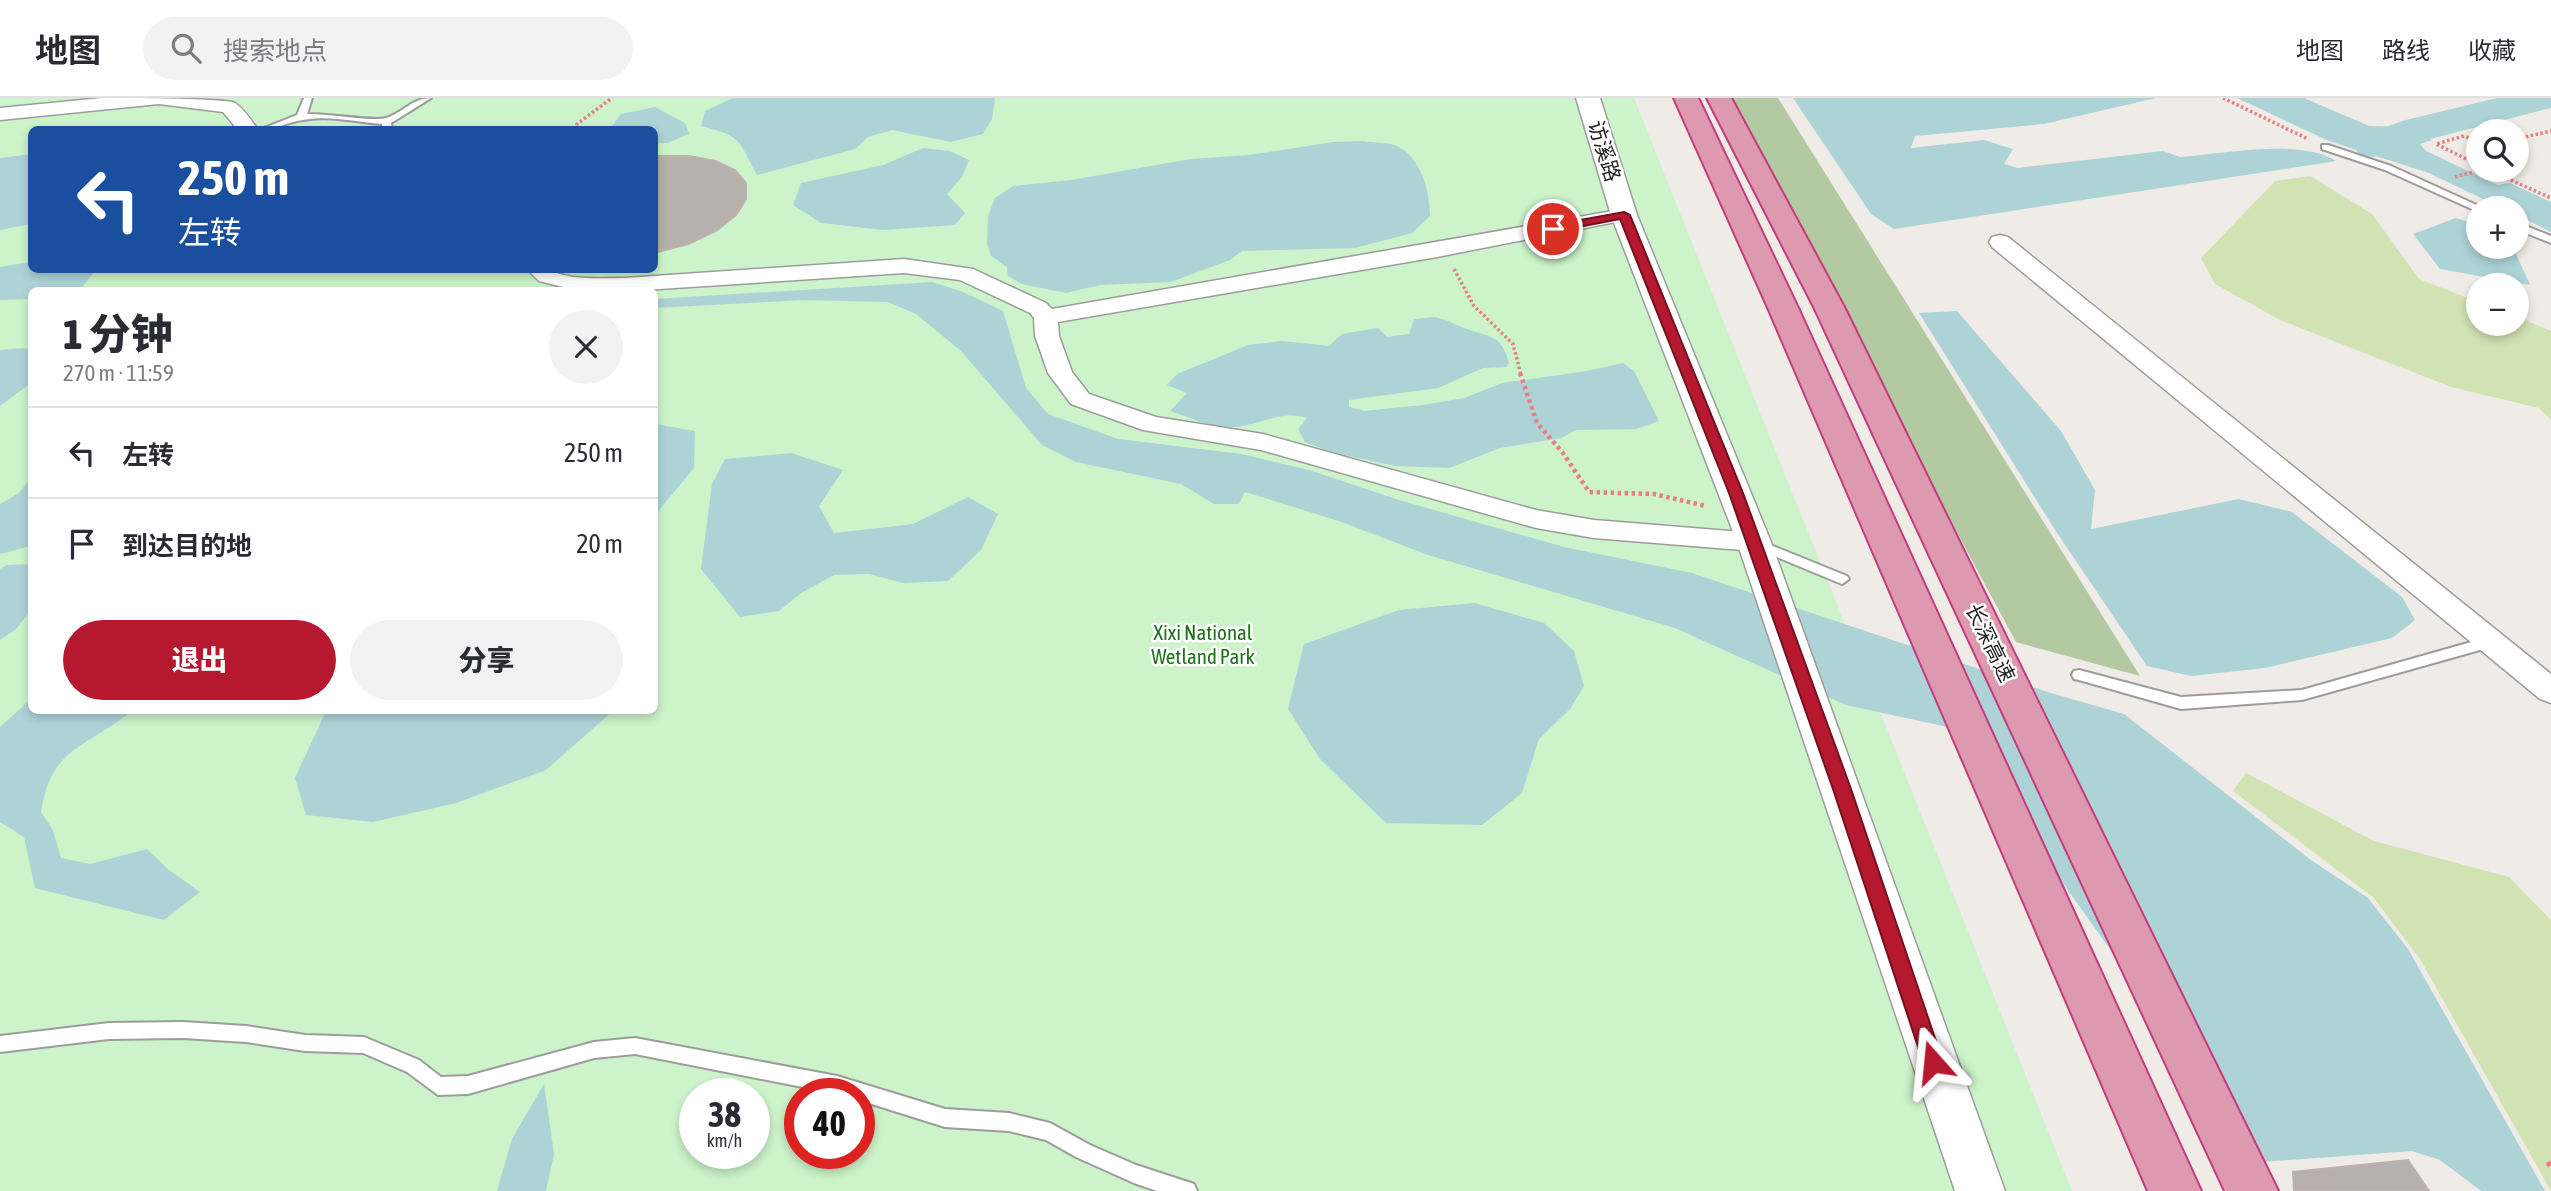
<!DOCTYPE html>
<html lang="zh">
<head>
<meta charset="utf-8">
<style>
  body { margin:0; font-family:"Asap Condensed","Noto Sans SC",sans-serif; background:#f2f2f3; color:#2b2b33; height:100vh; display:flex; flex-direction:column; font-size:26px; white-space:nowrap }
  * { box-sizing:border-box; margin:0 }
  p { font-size:23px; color:#7c7c81 }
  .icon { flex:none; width:38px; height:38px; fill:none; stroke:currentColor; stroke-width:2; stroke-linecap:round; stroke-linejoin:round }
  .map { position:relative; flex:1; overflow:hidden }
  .panel { position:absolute; left:28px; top:189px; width:630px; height:427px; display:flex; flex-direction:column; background:#fff; border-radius:10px; box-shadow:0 4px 10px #0003 }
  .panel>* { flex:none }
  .guide { position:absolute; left:28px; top:28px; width:630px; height:147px; border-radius:10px; box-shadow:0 4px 10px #0003; background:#1a4fa0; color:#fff; overflow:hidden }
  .controls { position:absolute; left:2466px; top:21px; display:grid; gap:14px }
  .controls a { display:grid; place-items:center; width:63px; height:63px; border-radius:50%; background:#fff; box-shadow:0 4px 10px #0003; font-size:35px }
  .speed { position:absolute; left:679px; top:980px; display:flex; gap:14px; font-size:35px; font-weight:700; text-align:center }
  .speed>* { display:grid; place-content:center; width:91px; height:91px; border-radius:50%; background:#fff; box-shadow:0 4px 10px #0003; line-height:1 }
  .speed small { font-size:18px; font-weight:400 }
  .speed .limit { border:10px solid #d22; background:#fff; color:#111 }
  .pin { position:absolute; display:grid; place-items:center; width:60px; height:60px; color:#fff; margin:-30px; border:4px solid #fff; border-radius:50%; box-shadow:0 2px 7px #0007 }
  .me { position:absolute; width:77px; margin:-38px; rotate:342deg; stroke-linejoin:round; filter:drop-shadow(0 0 5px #0008) }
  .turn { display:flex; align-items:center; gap:24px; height:147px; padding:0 35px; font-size:32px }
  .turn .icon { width:91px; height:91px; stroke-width:2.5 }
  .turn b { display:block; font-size:49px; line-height:60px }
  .round { display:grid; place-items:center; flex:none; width:74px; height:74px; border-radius:37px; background:#f2f2f3 }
  .headline { display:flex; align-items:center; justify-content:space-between; height:119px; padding:0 35px }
  h1 { font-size:42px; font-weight:800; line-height:52px }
  .action { display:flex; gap:14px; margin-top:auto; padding:14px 35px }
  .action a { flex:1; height:80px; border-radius:42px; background:#b6192f; color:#fff; font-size:28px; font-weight:800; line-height:80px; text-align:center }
  .action a+a { background:#f2f2f3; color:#2b2b33 }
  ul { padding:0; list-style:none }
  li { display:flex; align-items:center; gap:21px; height:91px; padding:0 35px; border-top:2px solid #e1e1e2 }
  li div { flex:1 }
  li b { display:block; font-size:26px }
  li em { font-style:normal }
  header { display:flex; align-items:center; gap:42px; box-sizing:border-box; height:98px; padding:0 35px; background:#fff; border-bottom:2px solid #e1e1e2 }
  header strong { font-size:33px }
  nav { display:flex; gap:38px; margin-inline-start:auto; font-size:24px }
  .search { width:490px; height:63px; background:#f2f2f3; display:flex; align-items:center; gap:18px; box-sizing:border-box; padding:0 24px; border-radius:38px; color:#7c7c81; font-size:26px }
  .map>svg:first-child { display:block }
  .grass { fill:#d1e2b3 }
  .forest { fill:#b2c9a1 }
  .park { fill:#ccf3ca; fill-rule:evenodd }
  .water { fill:#add3d7 }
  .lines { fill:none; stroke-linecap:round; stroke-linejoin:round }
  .river { fill:#add3d7; fill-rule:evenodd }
  .building { fill:#b8b0ad; stroke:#bfb1ab; stroke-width:2 }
  .service-casing { stroke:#9c9c9c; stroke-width:4 }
  .minor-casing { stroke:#9c9c9c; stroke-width:3 }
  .tertiary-casing { stroke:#9c9c9c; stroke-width:3 }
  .motorway-casing { stroke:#c53c7e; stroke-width:4 }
  .path-far2 { stroke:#e97e82; stroke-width:3.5; stroke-dasharray:2.5 2.5; stroke-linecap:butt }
  .path-far1 { stroke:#e97e82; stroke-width:4.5; stroke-dasharray:3.5 3.5; stroke-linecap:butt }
  .path { stroke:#e97e82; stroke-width:5; stroke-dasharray:4.5 4.5; stroke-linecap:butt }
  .service { fill:#fff; fill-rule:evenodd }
  .minor { fill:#fff; fill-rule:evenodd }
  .tertiary { fill:#fff; fill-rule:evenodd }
  .motorway { fill:#dc99af; fill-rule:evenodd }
  .route { fill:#b6192f; stroke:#76101f; stroke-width:2 }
  .labels { text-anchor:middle; stroke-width:5; stroke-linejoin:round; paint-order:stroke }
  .street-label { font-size:21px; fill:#1f1f1f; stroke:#fff }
  .park-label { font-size:21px; fill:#1f711a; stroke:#fff }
</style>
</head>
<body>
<header>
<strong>地图</strong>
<div class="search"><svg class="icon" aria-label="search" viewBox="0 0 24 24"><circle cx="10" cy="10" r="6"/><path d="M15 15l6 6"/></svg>搜索地点</div>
<nav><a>地图</a><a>路线</a><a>收藏</a></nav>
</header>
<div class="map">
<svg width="2551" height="1093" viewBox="0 0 2551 1093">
  <rect width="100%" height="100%" fill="#efebe7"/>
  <!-- grass -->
  <path class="grass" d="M 2310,78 L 2372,116 L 2419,181 L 2478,204 L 2478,226 L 2516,226 L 2517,219 L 2551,233 L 2551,322 L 2539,310 L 2451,289 L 2280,222 L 2215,186 L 2201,160 L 2275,83 Z
    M 2246,675 L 2374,743 L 2509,779 L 2551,822 L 2551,1093 L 2420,861 L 2373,799 L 2233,693 Z"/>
  <!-- forest -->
  <path class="forest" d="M 1723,0 L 1778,0 L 2140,578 L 2016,544 Z"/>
  <!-- park -->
  <path class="park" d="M 0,0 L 1634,0 L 2072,1093 L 0,1093 ZM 32,32 L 654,32 L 654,172 L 32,172 ZM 32,192 L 654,192 L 654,612 L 32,612 ZM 695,996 L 754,996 L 754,1055 L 695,1055 ZM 800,996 L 859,996 L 859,1055 L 800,1055 Z"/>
  <!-- water -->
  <path class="water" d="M 733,0 L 994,0 L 995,1 L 992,21 L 983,36 L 951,44 L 892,32 L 868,39 L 855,51 L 757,77 C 738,41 741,38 701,28 L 705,13 Z
    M 1793,0 L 2156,0 L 2044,26 L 1915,38 L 1911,50 L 1984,42 L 2013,51 L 2004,66 L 2018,70 L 2163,53 L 2180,59 C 2223,56 2301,40 2336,63 L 1894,131 L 1871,116 Z
    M 2237,0 L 2304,0 L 2369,28 L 2405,29 L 2432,42 L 2420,46 L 2426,53 L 2498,87 L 2510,85 L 2551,104 L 2551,134 L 2517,117 L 2516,110 L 2502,110 L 2429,75 L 2329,43 Z
    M 655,9 L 685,25 L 689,36 L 668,45 L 655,45 L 654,32 L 610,31 L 621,16 Z
    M 1363,43 C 1373,45 1388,44 1397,48 C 1421,59 1430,94 1430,118 L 1412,135 L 1355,150 L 1242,153 L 1230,162 L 1171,184 L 1100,187 L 1066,195 L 1022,186 L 1008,178 L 1007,169 L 991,158 L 987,146 L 988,118 L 995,100 L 1013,88 L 1071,82 L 1191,61 L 1249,57 L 1333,44 Z
    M 923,50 L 950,53 L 969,62 L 962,79 L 947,96 L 965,115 L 955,127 L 883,132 L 821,125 L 793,107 L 801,85 L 883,67 Z
    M 31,56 L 31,126 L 0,132 L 0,60 Z
    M 2456,120 L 2478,127 L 2478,149 L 2513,149 L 2530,187 L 2440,171 L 2413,136 Z
    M 31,164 L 32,172 L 96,172 L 80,192 L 32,192 L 31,201 L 0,202 L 0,169 Z
    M 933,184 L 963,194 L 1003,213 L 1026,290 L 1048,316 L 1118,341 L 1242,356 L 1309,372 L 1399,402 L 1564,449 L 1692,475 L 2051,595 L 2124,616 L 2311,762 L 2368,800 L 2408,851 L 2545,1093 L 2481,1093 L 2440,1062 L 2412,1053 L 2262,1064 L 1952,630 L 1846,607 L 1675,530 L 1425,456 L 1342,424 L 1245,394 L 1239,406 L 1214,406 L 1181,386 L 1076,364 L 1042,347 L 961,253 L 916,216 L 888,204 L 805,202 L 655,210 L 655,201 Z
    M 1957,213 L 2061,333 L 2095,392 L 2091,431 L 2239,401 L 2292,414 L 2402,499 L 2415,522 L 2392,540 L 2265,570 L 2191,578 L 2147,568 L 2057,435 L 1919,215 Z
    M 1435,219 C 1449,222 1455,227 1467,231 C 1491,240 1501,236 1509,265 L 1506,269 L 1483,270 L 1438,290 L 1349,302 L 1349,309 L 1364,313 L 1423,307 L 1464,300 L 1502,285 L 1587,273 L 1623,265 L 1634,273 L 1659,323 L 1636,331 L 1576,332 L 1561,340 L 1500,350 L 1449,370 L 1395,368 L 1331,354 L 1305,344 L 1298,331 L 1307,320 C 1276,311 1258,330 1228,329 C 1208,329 1189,319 1170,313 L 1187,295 L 1167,287 L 1177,276 L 1248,247 L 1282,243 L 1329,248 L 1342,236 L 1378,230 L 1387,239 L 1409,236 L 1414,221 Z
    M 22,250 L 31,251 L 31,285 L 0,308 L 0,252 Z
    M 655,326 L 695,333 L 694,370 L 655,417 Z
    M 791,355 L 843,372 L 819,408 L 834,435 L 913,426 L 968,399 L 998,416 L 981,452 L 948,483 L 903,485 L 869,476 L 834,477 L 801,495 L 779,513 L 740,519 L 701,471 L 712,386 L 725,361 Z
    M 31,380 L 31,448 L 0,456 L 0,406 L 19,395 Z
    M 31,466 L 31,512 L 16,531 L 0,542 L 0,471 L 7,467 Z
    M 1474,505 L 1544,525 L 1574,553 L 1584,588 L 1570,611 L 1539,641 L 1522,695 L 1482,727 L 1386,725 L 1320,661 L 1288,611 L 1304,546 L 1399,512 Z
    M 31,601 L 32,612 L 131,613 C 88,650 51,647 41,714 L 53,732 L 61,760 L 90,766 L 147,751 L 169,772 L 200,794 L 164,822 L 35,790 L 24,739 L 0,724 L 0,629 Z
    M 326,613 L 326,612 L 613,613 L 546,672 L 456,705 L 373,724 L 306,717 L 295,680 Z
    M 544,986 L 554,1056 L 546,1093 L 497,1093 L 512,1041 Z"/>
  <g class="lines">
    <!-- river -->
    <path class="river" d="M 2497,0 L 2551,0 L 2551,10 L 2434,40 L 2373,59 L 2359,56 L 2353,47 L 2359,38 L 2406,22 Z"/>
  </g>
  <!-- building -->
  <path class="building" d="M 654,58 L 689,58 L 715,63 L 735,72 L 746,85 L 746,101 L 736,117 L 716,133 L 688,146 L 654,155 Z
    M 2408,1062 L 2429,1093 L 2294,1093 L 2293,1074 Z"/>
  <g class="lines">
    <!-- service casing -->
    <g class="service-casing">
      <path id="service" d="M 304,0 L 312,0 L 307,16 C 324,15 375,24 386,20 C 403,15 412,0 431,0 L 391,25 L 392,32 L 382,32 L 382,26 C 356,24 328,17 303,22 C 287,24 275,32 259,32 L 297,17 Z
        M 2322,47 L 2328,47 L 2391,68 L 2483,110 L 2474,112 L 2385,72 L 2322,51 Z
        M 2516,124 L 2551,138 L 2551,145 L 2516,131 Z
        M 1758,442 L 1847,478 L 1849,481 L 1842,486 L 1837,484 L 1753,449 L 1751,446 L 1753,443 Z
        M 2489,539 L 2496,544 L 2494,548 L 2302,602 L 2181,611 L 2079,582 L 2074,581 L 2072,577 L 2074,573 L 2079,572 L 2181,599 L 2302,592 Z
        M 183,924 L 246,928 L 305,937 L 364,939 L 419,962 L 441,979 L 468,978 L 594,944 L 635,940 L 837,978 L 945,1011 L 1009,1015 L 1050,1025 L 1090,1047 L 1136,1067 L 1194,1086 L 1197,1093 L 1157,1093 L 1134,1085 L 1076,1059 L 1046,1042 L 1009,1033 L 945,1029 L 859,1002 L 859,996 L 838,996 L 635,956 L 594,960 L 468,996 L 438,997 L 407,974 L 363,955 L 305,953 L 246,944 L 183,940 L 109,941 L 0,954 L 0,938 L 109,925 Z"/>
    </g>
    <!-- minor casing -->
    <g class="minor-casing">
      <path id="minor" d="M 102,0 C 134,0 205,0 233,4 C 242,8 252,23 258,32 L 238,32 L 223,14 L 159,6 L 0,22 L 0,10 Z
        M 1624,111 L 1631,113 L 1635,117 L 1631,121 L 1437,159 L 1058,224 L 1059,238 L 1072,274 L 1089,296 L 1156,319 L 1263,336 L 1536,412 L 1594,422 L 1754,435 L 1764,437 L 1768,444 L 1764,451 L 1754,453 L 1594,440 L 1536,430 L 1261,352 L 1143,332 L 1071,306 L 1048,275 L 1035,238 L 1034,220 L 1030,215 L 960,182 L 904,175 L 644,192 L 575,192 L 539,183 L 528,172 C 549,170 554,176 573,179 C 590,181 608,180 625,180 L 904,161 L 973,171 L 1046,205 L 1052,211 Z
        M 2000,137 L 2008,139 L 2551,576 L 2551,605 L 2540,601 L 1992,149 L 1989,144 L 1992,139 Z"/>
    </g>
    <!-- tertiary casing -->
    <g class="tertiary-casing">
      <path id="tertiary" d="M 1576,0 L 1600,0 L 1637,117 L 1771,444 L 2005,1093 L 1955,1093 L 1737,444 L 1611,117 Z"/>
    </g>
    <!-- motorway casing -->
    <g class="motorway-casing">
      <path id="motorway" d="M 1674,0 L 1698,0 L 1799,212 L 2201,1093 L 2148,1093 L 1769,212 Z
        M 1707,0 L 1731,0 L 1844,209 L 2278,1093 L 2225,1093 L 1814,209 Z"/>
    </g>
    <!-- path-far2 -->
    <path class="path-far2" d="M 2223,0 L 2308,41
      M 575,32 L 577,26 L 612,0
      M 2516,41 L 2551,33
      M 2478,43 L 2464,38 L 2436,46 L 2478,67
      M 2488,72 L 2551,100
      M 2455,79 L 2481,72
      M 1454,171 L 1474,208 L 1513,246 L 1521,277"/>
    <!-- path-far1 -->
    <path class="path-far1" d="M 1520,275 L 1537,325 L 1563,355 L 1589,394 L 1654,396 L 1706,408"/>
    <!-- path -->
    <path class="path" d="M 2548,1064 L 2551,1070"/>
    <!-- service -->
    <use href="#service" class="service"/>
    <!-- minor -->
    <use href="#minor" class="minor"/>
    <!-- tertiary -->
    <use href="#tertiary" class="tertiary"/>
    <!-- motorway -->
    <use href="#motorway" class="motorway"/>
  </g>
  <!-- route -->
  <path class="route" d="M 1624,114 L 1630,117 L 1743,395 L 1851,691 L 1943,964 L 1940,971 L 1933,974 L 1926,971 L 1923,964 L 1833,691 L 1729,395 L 1620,121 L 1553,134 L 1547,131 L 1553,127 Z"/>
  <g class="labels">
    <!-- street labels -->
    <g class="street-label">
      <text transform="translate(1604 53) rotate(73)" y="7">访溪路</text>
      <text transform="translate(1990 545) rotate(64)" y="7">长深高速</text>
    </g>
    <!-- park labels -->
    <g class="park-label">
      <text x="1203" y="542">Xixi National<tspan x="1203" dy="24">Wetland Park</tspan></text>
    </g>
  </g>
</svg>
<div class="controls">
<a><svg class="icon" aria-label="search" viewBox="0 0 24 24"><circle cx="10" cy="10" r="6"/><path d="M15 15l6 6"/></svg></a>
<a>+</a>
<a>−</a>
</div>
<div class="speed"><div>38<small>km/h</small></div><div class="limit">40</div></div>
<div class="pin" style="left:1553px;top:131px;background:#d93025"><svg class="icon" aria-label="arrive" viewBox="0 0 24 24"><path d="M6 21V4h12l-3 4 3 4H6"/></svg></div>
<svg class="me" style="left:1933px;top:964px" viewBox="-20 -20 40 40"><path d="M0-17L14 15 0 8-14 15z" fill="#b6192f" stroke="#fff" stroke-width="4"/></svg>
<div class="guide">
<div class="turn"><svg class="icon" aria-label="left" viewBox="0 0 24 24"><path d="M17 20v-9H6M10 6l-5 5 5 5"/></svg><div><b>250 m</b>左转</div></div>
</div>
<section class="panel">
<div class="headline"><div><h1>1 分钟</h1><p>270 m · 11:59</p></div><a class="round"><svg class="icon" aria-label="close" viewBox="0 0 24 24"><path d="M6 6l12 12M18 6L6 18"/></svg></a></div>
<ul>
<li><svg class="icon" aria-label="left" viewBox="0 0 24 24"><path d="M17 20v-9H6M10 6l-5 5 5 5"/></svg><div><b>左转</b></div><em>250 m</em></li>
<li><svg class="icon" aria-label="arrive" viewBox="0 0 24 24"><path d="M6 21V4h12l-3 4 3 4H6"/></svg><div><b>到达目的地</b></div><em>20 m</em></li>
</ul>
<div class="action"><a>退出</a><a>分享</a></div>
</section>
</div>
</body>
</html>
